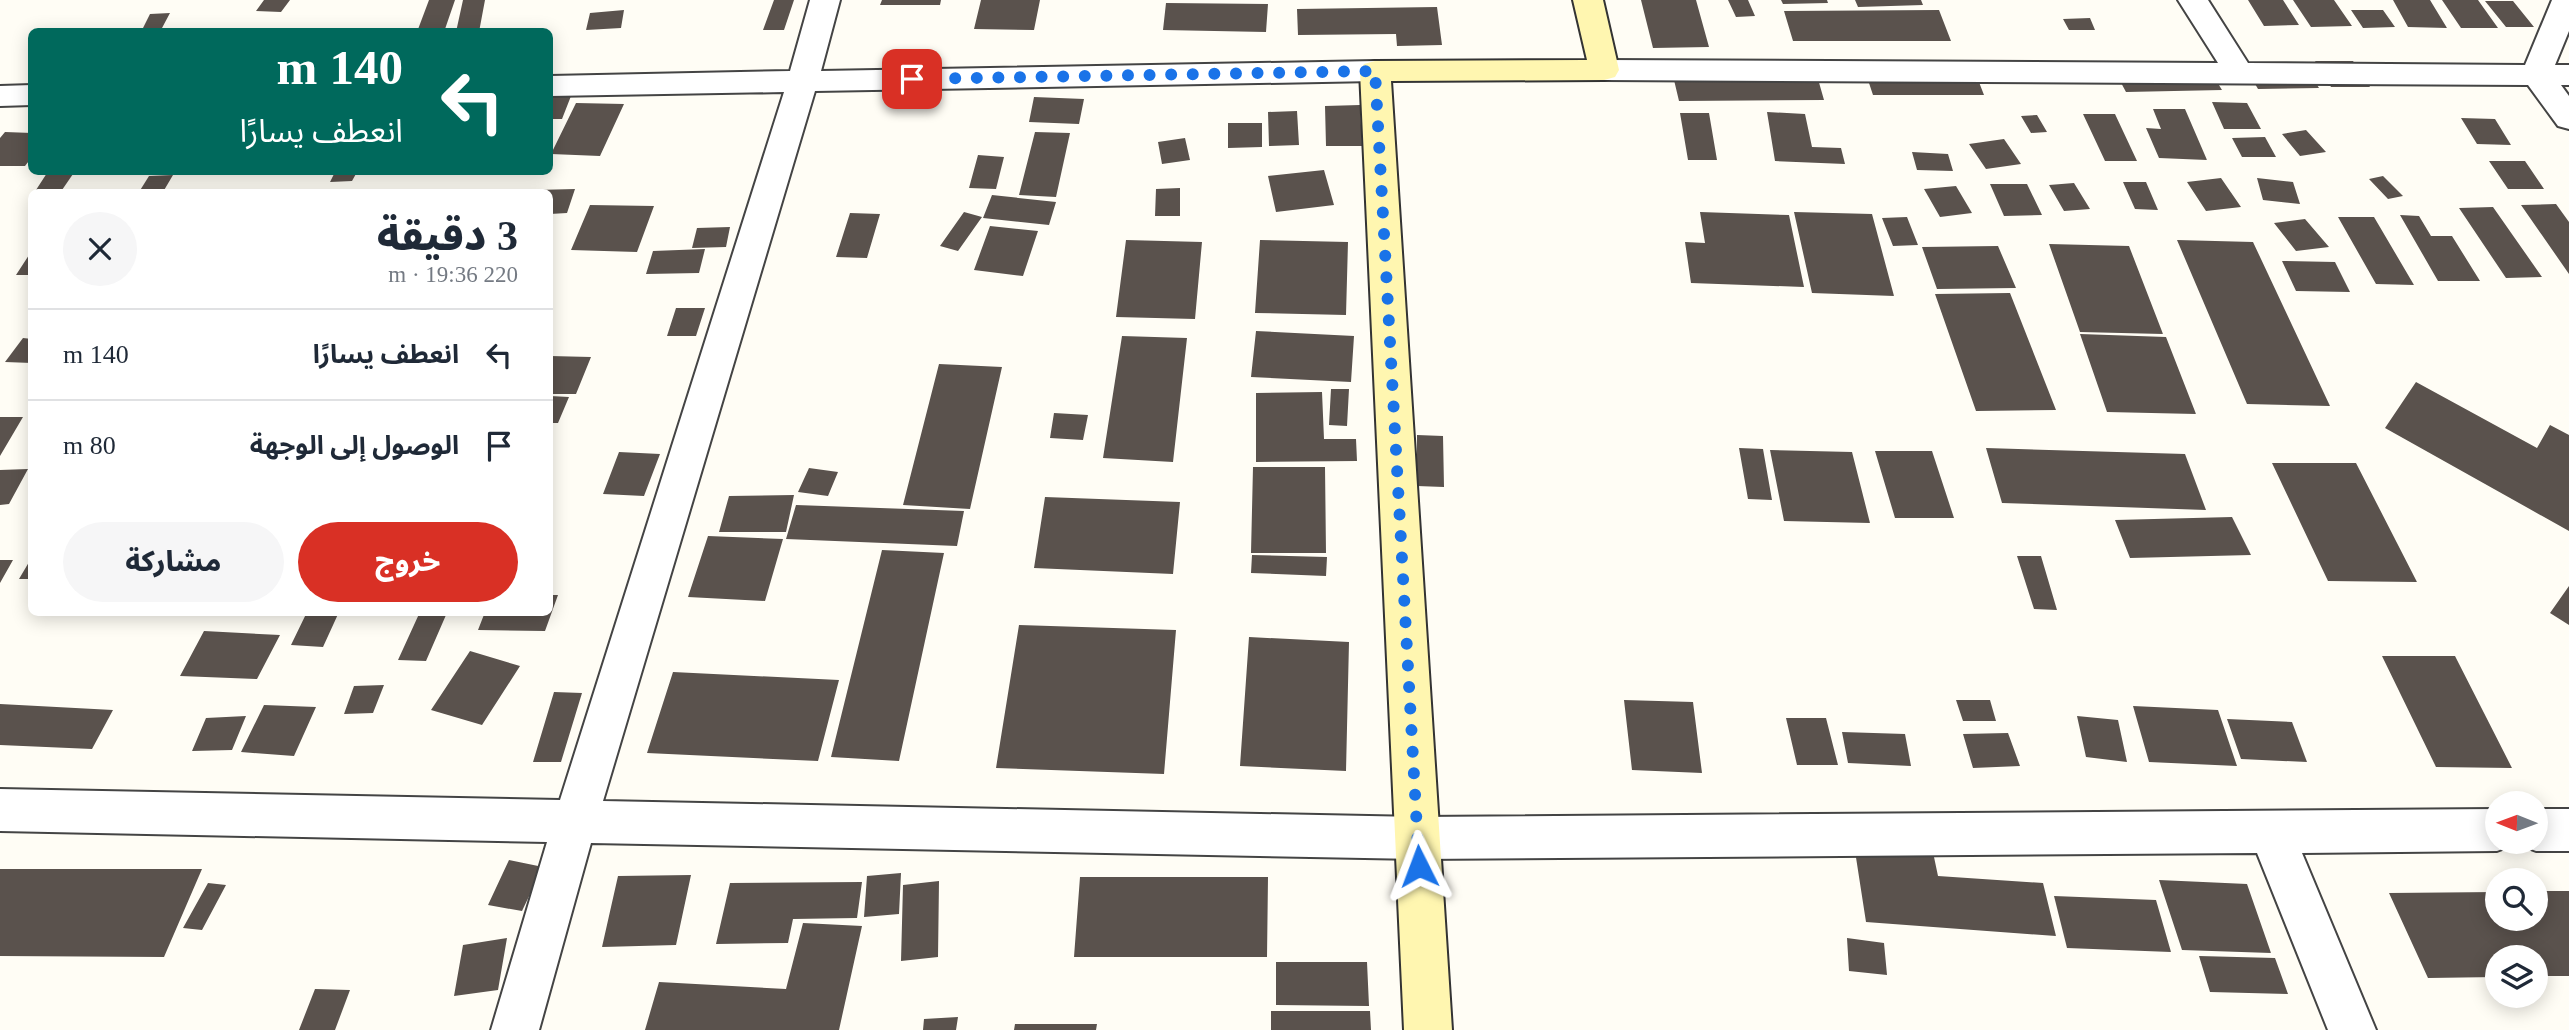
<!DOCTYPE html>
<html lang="ar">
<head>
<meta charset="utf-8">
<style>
  body { margin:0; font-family:"Times New Roman","Noto Sans Arabic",serif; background:#f6f6f7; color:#1f2937; direction:rtl; height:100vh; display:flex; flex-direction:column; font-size:26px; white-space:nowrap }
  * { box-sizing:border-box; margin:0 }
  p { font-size:23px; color:#747a83 }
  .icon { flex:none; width:38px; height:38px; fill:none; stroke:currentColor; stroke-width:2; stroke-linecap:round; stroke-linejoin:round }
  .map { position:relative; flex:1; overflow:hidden; direction:ltr }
  .details { position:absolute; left:28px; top:189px; width:525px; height:427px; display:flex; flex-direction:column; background:#fff; border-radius:10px; box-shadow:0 4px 18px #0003; direction:rtl }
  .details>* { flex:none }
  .top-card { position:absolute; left:28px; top:28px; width:525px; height:147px; border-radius:10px; box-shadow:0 4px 18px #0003; direction:rtl; background:#00695c; color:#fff; overflow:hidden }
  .needle { width:46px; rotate:271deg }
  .buttons { position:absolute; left:2485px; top:791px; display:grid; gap:14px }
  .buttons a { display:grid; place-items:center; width:63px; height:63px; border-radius:50%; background:#fff; box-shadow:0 4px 18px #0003; font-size:35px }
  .pin { position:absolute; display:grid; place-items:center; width:60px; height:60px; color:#fff; margin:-30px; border-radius:14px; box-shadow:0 4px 10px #0006 }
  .me { position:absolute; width:77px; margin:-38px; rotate:357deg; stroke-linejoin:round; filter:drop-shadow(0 0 5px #0008) }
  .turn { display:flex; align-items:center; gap:24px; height:147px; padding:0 35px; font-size:32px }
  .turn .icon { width:91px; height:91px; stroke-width:2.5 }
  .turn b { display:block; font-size:49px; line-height:60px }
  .round { display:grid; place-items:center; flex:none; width:74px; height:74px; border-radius:37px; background:#f6f6f7 }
  .head { display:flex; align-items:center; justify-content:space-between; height:119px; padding:0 35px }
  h1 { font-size:42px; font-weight:800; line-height:52px }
  .action { display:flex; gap:14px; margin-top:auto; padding:14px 35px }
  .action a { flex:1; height:80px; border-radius:42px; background:#d93025; color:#fff; font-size:28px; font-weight:800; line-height:80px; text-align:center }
  .action a+a { background:#f6f6f7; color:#1f2937 }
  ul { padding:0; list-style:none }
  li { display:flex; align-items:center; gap:21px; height:91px; padding:0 35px; border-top:2px solid #e0e1e3 }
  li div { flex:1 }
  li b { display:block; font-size:26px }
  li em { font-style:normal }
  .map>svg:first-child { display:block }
  .building { fill:#5a524d }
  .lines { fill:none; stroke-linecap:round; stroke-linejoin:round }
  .street-casing { stroke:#444; stroke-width:4 }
  .secondary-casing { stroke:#333; stroke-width:4 }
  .street { fill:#fff; fill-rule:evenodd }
  .secondary { fill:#fff6b0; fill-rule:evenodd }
  .route { stroke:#1a73e8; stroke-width:12; stroke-dasharray:0 21.6 }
</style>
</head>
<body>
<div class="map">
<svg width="2569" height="1030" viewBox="0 0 2569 1030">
  <rect width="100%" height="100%" fill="#fffdf5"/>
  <!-- building -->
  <path class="building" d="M 264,0 L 290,0 L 281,12 L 256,11 Z
    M 429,0 L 455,0 L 444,32 L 417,32 Z
    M 463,0 L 485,0 L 479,32 L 456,32 Z
    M 774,0 L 794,0 L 784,30 L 763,30 Z
    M 882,0 L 941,0 L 940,5 L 880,5 Z
    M 981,0 L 1040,0 L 1034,30 L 974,29 Z
    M 1641,0 L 1696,0 L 1709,47 L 1653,48 Z
    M 1728,0 L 1748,0 L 1755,16 L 1736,17 Z
    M 1781,0 L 1827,0 L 1828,3 L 1783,4 Z
    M 1855,0 L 1921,0 L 1923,5 L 1858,7 Z
    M 2248,0 L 2283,0 L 2299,25 L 2264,26 Z
    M 2293,0 L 2334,0 L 2352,26 L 2311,27 Z
    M 2393,0 L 2430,0 L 2447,28 L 2408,27 Z
    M 2442,0 L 2478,0 L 2498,28 L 2461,28 Z
    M 2485,1 L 2513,1 L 2534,27 L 2506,27 Z
    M 1166,3 L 1268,4 L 1266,32 L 1163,30 Z
    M 1437,7 L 1442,45 L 1397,46 L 1396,34 L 1298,35 L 1297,9 Z
    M 624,10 L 621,28 L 586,30 L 590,13 Z
    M 1939,10 L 1951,41 L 1793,41 L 1784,11 Z
    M 2351,10 L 2383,10 L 2395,27 L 2363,28 Z
    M 170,13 L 162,28 L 142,30 L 150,14 Z
    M 2090,18 L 2095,30 L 2069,30 L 2063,19 Z
    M 2315,61 L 2353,61 L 2370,87 L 2331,87 Z
    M 2304,64 L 2319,88 L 2258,89 L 2244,65 Z
    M 2112,66 L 2214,77 L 2222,90 L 2126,92 Z
    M 1867,77 L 1977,77 L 1984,95 L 1873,95 Z
    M 1818,79 L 1824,100 L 1679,101 L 1674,80 Z
    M 550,96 L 571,96 L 562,119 L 550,119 Z
    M 1034,97 L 1084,99 L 1079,124 L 1029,122 Z
    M 2212,102 L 2247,103 L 2261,129 L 2224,129 Z
    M 576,103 L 624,104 L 600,156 L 551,154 Z
    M 1360,105 L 1362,146 L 1326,146 L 1325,106 Z
    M 2153,109 L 2185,109 L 2207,160 L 2159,158 L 2146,128 L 2161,129 Z
    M 1297,111 L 1299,145 L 1269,146 L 1268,112 Z
    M 1767,112 L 1805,114 L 1812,147 L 1841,148 L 1845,164 L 1775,161 Z
    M 1680,113 L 1709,113 L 1717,160 L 1688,160 Z
    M 2083,114 L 2115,114 L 2137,161 L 2105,161 Z
    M 2037,115 L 2047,132 L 2031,133 L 2021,116 Z
    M 2461,118 L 2495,119 L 2511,145 L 2477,144 Z
    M 1228,123 L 1262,123 L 1262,147 L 1228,148 Z
    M 2306,130 L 2326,152 L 2300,156 L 2282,134 Z
    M 5,132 L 32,133 L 32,157 L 25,166 L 0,166 L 0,138 Z
    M 1035,132 L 1070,133 L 1056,197 L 1019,195 Z
    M 2265,137 L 2276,157 L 2242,157 L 2232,138 Z
    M 1185,138 L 1190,160 L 1162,164 L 1158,142 Z
    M 2004,139 L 2021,164 L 1986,169 L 1969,144 Z
    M 1912,152 L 1948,154 L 1953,171 L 1917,170 Z
    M 978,155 L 1004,157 L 996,189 L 969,188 Z
    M 2489,161 L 2525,161 L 2544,189 L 2508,189 Z
    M 1324,170 L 1334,205 L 1276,212 L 1268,176 Z
    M 335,172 L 357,172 L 352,181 L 330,182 Z
    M 47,173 L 73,174 L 62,190 L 36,190 Z
    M 173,175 L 163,192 L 139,192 L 149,176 Z
    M 2383,176 L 2403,196 L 2388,199 L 2369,179 Z
    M 2221,178 L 2241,207 L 2206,211 L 2187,182 Z
    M 2257,178 L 2293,182 L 2300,204 L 2263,200 Z
    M 2123,182 L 2146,182 L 2158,210 L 2135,209 Z
    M 2074,183 L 2090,209 L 2064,211 L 2049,185 Z
    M 1990,184 L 2027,184 L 2042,215 L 2004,216 Z
    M 1956,186 L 1972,213 L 1940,217 L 1924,189 Z
    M 1180,188 L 1180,216 L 1155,216 L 1156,189 Z
    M 575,189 L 567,213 L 550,214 L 550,192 L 536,192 L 536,190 Z
    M 992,195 L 1056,202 L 1049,225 L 983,218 Z
    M 2556,204 L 2569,222 L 2569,274 L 2521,205 Z
    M 590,205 L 654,206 L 637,252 L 571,250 Z
    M 2493,207 L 2542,277 L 2506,278 L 2459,208 Z
    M 964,212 L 982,217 L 958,251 L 940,246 Z
    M 1700,212 L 1789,215 L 1804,287 L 1691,283 L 1685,242 L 1705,243 Z
    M 1794,212 L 1872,214 L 1894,296 L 1812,293 Z
    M 850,213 L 880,214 L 867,258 L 836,257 Z
    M 2400,215 L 2419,216 L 2431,236 L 2452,236 L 2480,281 L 2438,281 Z
    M 1907,217 L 1918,245 L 1893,246 L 1882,218 Z
    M 2338,217 L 2374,217 L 2414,285 L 2376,284 Z
    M 2305,219 L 2329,247 L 2296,251 L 2274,223 Z
    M 990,226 L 1038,231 L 1023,276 L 974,270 Z
    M 730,227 L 726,247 L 692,248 L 697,228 Z
    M 1126,240 L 1202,242 L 1195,319 L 1116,317 Z
    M 1260,240 L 1348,242 L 1346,315 L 1255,313 Z
    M 2177,240 L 2253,242 L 2330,406 L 2247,404 Z
    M 2049,244 L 2129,246 L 2163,334 L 2080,332 Z
    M 1998,246 L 2016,288 L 1937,289 L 1922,247 Z
    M 705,249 L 699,273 L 646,274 L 653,251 Z
    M 29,255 L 32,255 L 32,275 L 16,275 Z
    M 2282,261 L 2335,262 L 2350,292 L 2296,291 Z
    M 2010,293 L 2056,410 L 1976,411 L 1935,294 Z
    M 676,308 L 705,308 L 696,336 L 667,336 Z
    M 1256,331 L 1354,336 L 1351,382 L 1251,377 Z
    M 2080,334 L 2166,337 L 2196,414 L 2107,412 Z
    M 1122,336 L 1187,338 L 1173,462 L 1103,458 Z
    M 23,338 L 32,339 L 32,363 L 5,362 Z
    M 550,356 L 591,357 L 576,394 L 550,394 Z
    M 939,364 L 1002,367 L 970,509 L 903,505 Z
    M 2416,382 L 2537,448 L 2550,425 L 2569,435 L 2569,531 L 2385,428 Z
    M 1331,389 L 1349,389 L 1347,426 L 1329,425 Z
    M 1322,392 L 1324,439 L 1356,439 L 1357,461 L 1256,462 L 1256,393 Z
    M 550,396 L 569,397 L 558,423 L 550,423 Z
    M 1054,413 L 1088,415 L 1083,440 L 1050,438 Z
    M 0,417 L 23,417 L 0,456 Z
    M 1417,435 L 1443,436 L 1444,487 L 1417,486 Z
    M 1739,448 L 1763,449 L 1772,500 L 1748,499 Z
    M 1986,448 L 2185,454 L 2206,510 L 2002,503 Z
    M 1770,450 L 1852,452 L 1870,523 L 1784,521 Z
    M 1875,451 L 1932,451 L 1954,518 L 1895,518 Z
    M 619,452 L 660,454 L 644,496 L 603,494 Z
    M 2272,463 L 2356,463 L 2417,582 L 2328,581 Z
    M 1253,467 L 1325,467 L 1326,553 L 1251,553 Z
    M 809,468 L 838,472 L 828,496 L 798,492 Z
    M 28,469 L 9,504 L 0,505 L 0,470 Z
    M 794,495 L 786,532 L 719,532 L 729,496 Z
    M 1045,497 L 1180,502 L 1173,574 L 1034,568 Z
    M 796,505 L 964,511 L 957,546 L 786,539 Z
    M 2232,517 L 2251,555 L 2130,558 L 2115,520 Z
    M 708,536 L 783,539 L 765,601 L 688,597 Z
    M 882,550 L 944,553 L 899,761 L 831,757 Z
    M 1252,555 L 1327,557 L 1326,576 L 1251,573 Z
    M 2017,556 L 2041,556 L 2057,610 L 2034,609 Z
    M 32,557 L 32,579 L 19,579 Z
    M 0,560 L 13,560 L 0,583 Z
    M 2569,586 L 2569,625 L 2550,613 Z
    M 550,595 L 558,595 L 545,631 L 478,630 L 485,612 L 550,612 Z
    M 307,612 L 339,612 L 323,647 L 291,645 Z
    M 419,614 L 446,615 L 426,661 L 398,660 Z
    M 1019,625 L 1176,630 L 1164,774 L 996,768 Z
    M 204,631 L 280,635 L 257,679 L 180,676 Z
    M 1249,637 L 1349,642 L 1346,771 L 1240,766 Z
    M 470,651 L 520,666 L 482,725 L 431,710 Z
    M 2382,656 L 2455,656 L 2512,768 L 2436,767 Z
    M 673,672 L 839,680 L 818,761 L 647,753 Z
    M 384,685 L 373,713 L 344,714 L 354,686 Z
    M 554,692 L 582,693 L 561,762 L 533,762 Z
    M 1624,700 L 1693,702 L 1702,773 L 1632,770 Z
    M 1956,700 L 1990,700 L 1996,721 L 1963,721 Z
    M 0,704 L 113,710 L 92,749 L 0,745 Z
    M 264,705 L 316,707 L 294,756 L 241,752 Z
    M 2133,706 L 2218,710 L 2237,766 L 2149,762 Z
    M 246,716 L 232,750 L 192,751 L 206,718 Z
    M 2077,716 L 2118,720 L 2127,762 L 2086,757 Z
    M 1786,718 L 1826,718 L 1838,765 L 1797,765 Z
    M 2227,719 L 2292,722 L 2307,762 L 2241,759 Z
    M 1842,732 L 1905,734 L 1911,766 L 1848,763 Z
    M 2008,733 L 2020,766 L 1973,768 L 1963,734 Z
    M 1855,851 L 1934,857 L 1938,876 L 2043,883 L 2056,936 L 1866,922 Z
    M 509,860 L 543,867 L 522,911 L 488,905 Z
    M 0,869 L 202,869 L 164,957 L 0,956 Z
    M 901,873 L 899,914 L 864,917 L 867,876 Z
    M 691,875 L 676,945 L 602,947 L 618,876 Z
    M 1080,877 L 1268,877 L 1267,957 L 1074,957 Z
    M 2159,880 L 2247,884 L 2271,953 L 2182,950 Z
    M 939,881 L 938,957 L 901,961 L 903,885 Z
    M 862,882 L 857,918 L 793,919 L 788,943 L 716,944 L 730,883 Z
    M 208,883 L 226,885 L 202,930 L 183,928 Z
    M 2536,891 L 2569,891 L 2569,976 L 2536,976 L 2536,957 L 2497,957 L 2497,977 L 2428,978 L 2389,893 L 2497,892 L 2497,919 L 2536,919 Z
    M 2054,896 L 2156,900 L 2171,952 L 2067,948 Z
    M 803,923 L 862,926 L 839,1030 L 645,1030 L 659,982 L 786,989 Z
    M 507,938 L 498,990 L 454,996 L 463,945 Z
    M 1847,938 L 1884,943 L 1887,975 L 1849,971 Z
    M 2199,956 L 2275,958 L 2288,994 L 2210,992 Z
    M 1276,962 L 1367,962 L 1369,1006 L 1276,1005 Z
    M 315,989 L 350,990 L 335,1030 L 299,1030 Z
    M 1271,1011 L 1370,1011 L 1371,1030 L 1271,1030 Z
    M 958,1017 L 956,1030 L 923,1030 L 924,1019 Z
    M 1015,1024 L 1097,1024 L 1096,1030 L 1014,1030 Z"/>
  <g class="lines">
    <!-- street casing -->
    <g class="street-casing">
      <path id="street" d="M 810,0 L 840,0 L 821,71 L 1375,61 L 1386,64 L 1390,71 L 1386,78 L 1375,81 L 815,91 L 603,801 L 1418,817 L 2497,809 L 2497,842 L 2514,842 L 2513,845 L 2497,851 L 2302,853 L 2376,1030 L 2328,1030 L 2257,853 L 1418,859 L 591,843 L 539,1030 L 491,1030 L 547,842 L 0,831 L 0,789 L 560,800 L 784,92 L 550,96 L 550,76 L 790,71 Z
        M 2178,0 L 2208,0 L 2248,63 L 2525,65 L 2552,0 L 2569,0 L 2569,31 L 2555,65 L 2569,65 L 2569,85 L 2561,85 L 2569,96 L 2569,129 L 2558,126 L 2528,85 L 1604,80 L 1593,77 L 1589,70 L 1593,63 L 1604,60 L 2218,63 Z
        M 32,85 L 32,105 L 0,106 L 0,86 Z
        M 2536,809 L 2569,809 L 2569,851 L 2536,851 L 2520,845 L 2519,842 L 2536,842 Z"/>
    </g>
    <!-- secondary casing -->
    <g class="secondary-casing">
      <path id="secondary" d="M 1573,0 L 1603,0 L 1619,70 L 1615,77 L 1604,80 L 1391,81 L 1452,1030 L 1404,1030 L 1360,71 L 1364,64 L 1375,61 L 1587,60 Z"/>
    </g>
    <!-- street -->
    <use href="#street" class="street"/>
    <!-- secondary -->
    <use href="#secondary" class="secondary"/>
  </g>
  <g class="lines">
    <!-- route -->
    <path class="route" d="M 912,79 L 1375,71 L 1419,866"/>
  </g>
</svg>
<div class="buttons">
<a><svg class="needle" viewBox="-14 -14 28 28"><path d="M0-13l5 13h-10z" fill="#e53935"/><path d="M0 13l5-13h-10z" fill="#747a83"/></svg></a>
<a><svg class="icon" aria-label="search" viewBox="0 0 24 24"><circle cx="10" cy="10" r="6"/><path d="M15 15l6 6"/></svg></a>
<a><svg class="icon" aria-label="layers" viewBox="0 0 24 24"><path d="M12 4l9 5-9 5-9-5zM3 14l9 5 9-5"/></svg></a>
</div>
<div class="pin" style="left:912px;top:79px;background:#d93025"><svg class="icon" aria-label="arrive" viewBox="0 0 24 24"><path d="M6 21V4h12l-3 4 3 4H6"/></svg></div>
<svg class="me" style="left:1419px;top:866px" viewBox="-20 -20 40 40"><path d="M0-17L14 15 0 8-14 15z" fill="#1a73e8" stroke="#fff" stroke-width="4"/></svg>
<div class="top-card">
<div class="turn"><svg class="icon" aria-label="left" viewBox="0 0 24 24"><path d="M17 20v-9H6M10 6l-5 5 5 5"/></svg><div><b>140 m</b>انعطف يسارًا</div></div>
</div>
<section class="details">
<div class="head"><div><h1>3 دقيقة</h1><p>220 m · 19:36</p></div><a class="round"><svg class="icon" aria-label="close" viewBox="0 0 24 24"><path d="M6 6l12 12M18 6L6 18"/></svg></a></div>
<ul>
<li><svg class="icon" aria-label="left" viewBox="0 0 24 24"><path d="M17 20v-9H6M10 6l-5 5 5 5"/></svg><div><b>انعطف يسارًا</b></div><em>140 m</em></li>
<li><svg class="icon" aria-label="arrive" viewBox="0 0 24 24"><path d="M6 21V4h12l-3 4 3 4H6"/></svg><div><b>الوصول إلى الوجهة</b></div><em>80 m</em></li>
</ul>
<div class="action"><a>خروج</a><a>مشاركة</a></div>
</section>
</div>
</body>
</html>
